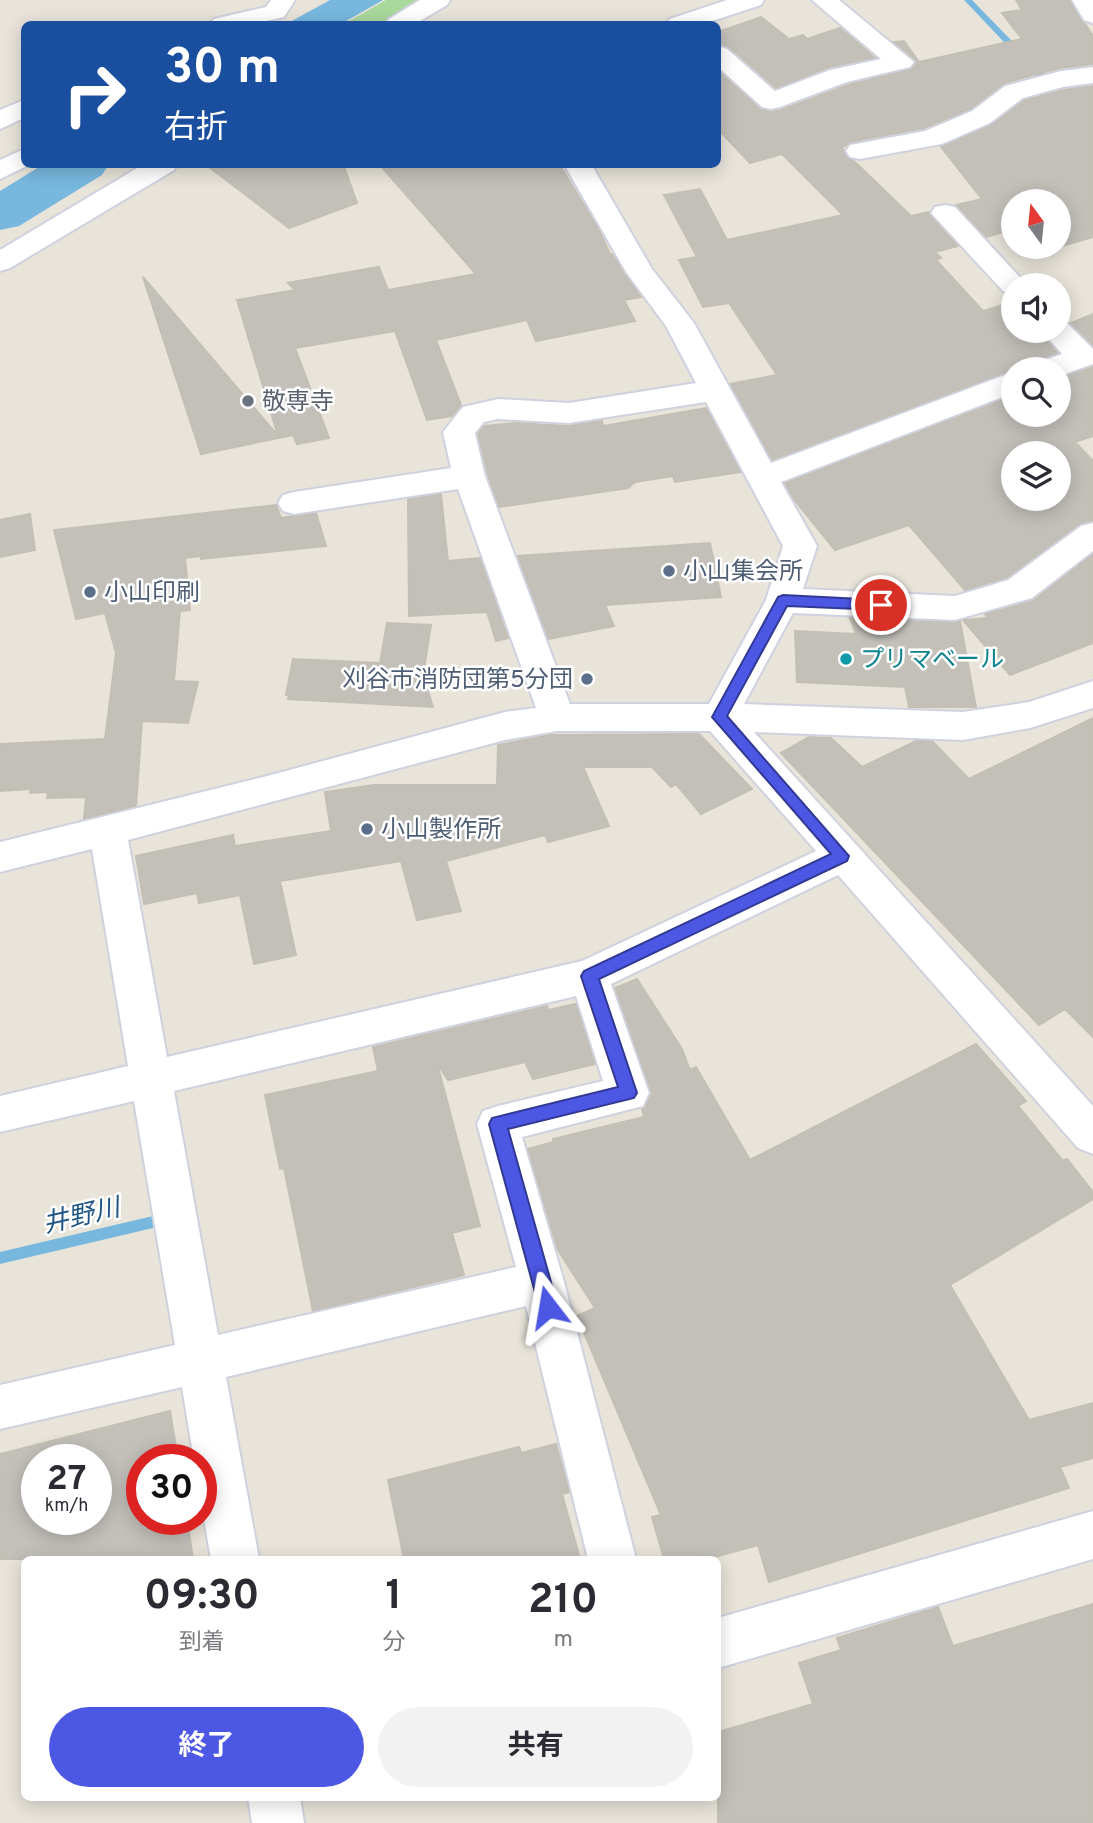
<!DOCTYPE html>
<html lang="ja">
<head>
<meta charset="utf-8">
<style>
  body { margin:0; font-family:Overpass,"Noto Sans JP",sans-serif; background:#f2f2f3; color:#2b2b33; height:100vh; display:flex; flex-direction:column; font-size:26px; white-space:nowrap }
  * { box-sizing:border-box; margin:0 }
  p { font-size:23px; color:#7c7c81 }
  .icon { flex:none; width:38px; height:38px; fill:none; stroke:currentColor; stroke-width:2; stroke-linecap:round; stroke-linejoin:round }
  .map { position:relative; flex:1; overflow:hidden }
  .details { position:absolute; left:21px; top:1556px; width:700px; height:245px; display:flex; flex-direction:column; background:#fff; border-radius:10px; box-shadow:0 4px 18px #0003 }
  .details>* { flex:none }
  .banner { position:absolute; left:21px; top:21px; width:700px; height:147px; border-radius:10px; box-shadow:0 4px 18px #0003; background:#1a4fa0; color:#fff; overflow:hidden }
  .needle { width:46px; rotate:345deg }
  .controls { position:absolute; left:1001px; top:189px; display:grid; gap:14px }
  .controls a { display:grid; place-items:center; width:70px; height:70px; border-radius:50%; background:#fff; box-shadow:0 4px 18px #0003; font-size:35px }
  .speed { position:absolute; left:21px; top:1444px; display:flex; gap:14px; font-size:35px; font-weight:700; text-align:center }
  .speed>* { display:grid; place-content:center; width:91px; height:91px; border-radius:50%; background:#fff; box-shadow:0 4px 18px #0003; line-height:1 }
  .speed small { font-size:18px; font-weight:400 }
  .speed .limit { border:10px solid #d22; background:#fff; color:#111 }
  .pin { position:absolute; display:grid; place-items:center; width:60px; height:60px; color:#fff; margin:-30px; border:4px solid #fff; border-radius:50%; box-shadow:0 2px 7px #0007 }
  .me { position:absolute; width:77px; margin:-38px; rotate:346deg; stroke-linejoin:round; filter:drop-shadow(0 0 5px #0008) }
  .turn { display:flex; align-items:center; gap:24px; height:147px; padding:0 28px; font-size:32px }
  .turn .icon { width:91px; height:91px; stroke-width:2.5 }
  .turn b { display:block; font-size:49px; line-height:60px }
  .eta { display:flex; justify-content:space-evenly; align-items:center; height:119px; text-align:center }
  .eta b { font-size:42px; font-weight:700; line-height:49px }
  .primary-button { display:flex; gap:14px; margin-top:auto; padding:14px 28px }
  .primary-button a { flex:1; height:80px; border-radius:42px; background:#4c57e3; color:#fff; font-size:28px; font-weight:700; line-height:80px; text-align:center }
  .primary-button a+a { background:#f2f2f3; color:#2b2b33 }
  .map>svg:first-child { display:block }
  .green { fill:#aad99c }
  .water { fill:#78b8df }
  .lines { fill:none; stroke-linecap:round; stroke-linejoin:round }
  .stream { fill:#78b8df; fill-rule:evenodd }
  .river { fill:#78b8df; fill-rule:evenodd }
  .building { fill:#c3c0ba; stroke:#c3bfb4; stroke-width:2; fill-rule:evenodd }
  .street-casing { stroke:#d0d1de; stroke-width:4 }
  .street { fill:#fff; fill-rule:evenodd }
  .route { fill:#4c57e3; stroke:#313994; stroke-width:2 }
  .worship-dot { fill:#6b7280; stroke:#fff; stroke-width:2.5 }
  .service-dot { fill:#5c6f8a; stroke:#fff; stroke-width:2.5 }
  .culture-dot { fill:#0f9aa8; stroke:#fff; stroke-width:2.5 }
  .labels { text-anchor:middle; stroke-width:5; stroke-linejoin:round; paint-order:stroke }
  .worship-label { font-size:24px; fill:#5b616d; stroke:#fff; text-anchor:start }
  .service-label { font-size:24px; fill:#4e5e75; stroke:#fff; text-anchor:start }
  .culture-label { font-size:24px; fill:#0d838f; stroke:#fff; text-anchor:start }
  .water-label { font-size:26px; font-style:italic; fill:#1d5585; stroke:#fff }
</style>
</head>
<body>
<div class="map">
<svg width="1093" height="1823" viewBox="0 0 1093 1823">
  <rect width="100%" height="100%" fill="#e8e4da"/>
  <!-- green -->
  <path class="green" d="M 386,0 L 429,0 L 389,24 L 344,24 Z"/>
  <!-- water -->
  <path class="water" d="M 330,0 L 383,0 L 341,24 L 290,22 Z"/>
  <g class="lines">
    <!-- stream -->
    <path class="stream" d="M 964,0 L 972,0 L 1048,78 L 1048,82 L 1042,82 Z
      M 170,1212 L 175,1214 L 177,1218 L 175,1222 L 170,1224 L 0,1264 L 0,1252 Z"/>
    <!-- river -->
    <path class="river" d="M 44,164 L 109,164 L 102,175 L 19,226 L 0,230 L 0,191 Z"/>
  </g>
  <!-- building -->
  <path class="building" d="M 1016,0 L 1069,0 L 1093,36 L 1093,64 L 1060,68 L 1004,83 L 971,109 L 924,128 L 850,142 L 842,148 L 848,158 L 854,161 L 911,216 L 929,212 L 958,246 L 935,252 L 941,258 L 936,260 L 983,311 L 1013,302 L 1013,331 L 1039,331 L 1057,353 L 1037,360 L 1031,369 L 1012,370 L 772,460 L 730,384 L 777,375 L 729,303 L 703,307 L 679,260 L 697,257 L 664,195 L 700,189 L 727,240 L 843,215 L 782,154 L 750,163 L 718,129 L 718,70 L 760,109 L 770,112 L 781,110 L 848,85 L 912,69 L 916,60 L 894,42 L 904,41 L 919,62 L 1022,39 L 1002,13 L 1022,10 Z
    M 761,17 L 789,39 L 803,35 L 807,39 L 840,28 L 875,58 L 829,67 L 776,88 L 729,47 L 718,44 L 718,32 Z
    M 1093,86 L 1093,237 L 1059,247 L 1059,201 L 1013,201 L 1013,229 L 986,237 L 956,205 L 982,199 L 941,147 L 991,125 L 1024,100 L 1064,90 Z
    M 205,164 L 343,164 L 357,203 L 289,228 Z
    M 379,164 L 559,164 L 598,228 L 610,254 L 612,254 L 641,297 L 624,300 L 635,321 L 536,341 L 527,320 L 436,340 L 461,405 L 452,416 L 427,420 L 395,331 L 295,348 L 329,438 L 297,444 L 293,435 L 201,454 L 143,277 L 278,436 L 237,300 L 295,290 L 288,283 L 379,267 L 388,290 L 476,274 Z
    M 1093,314 L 1093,345 L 1071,323 Z
    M 1093,367 L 1093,436 L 1075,442 L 1093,461 L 1093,521 L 1079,524 L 1007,578 L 965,590 L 909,525 L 835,550 L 793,498 L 785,483 L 1013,396 L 1013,415 L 1059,415 L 1059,378 ZM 1013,453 L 1059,453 L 1059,499 L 1013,499 Z
    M 706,408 L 741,472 L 675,482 L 673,476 L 635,482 L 628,488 L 499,507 L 488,475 L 478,434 L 484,426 L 516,423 L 569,426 L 602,421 L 603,426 Z
    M 441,494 L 448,561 L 480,558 L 508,638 L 496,641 L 487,612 L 409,616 L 408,499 Z
    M 276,505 L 281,518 L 316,513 L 326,546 L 201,559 L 200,556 L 185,558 L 190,610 L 180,611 L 174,681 L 198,682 L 188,723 L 142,721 L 136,806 L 84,819 L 86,797 L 47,798 L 48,792 L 30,793 L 31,789 L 0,791 L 0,744 L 105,739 L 116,653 L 105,613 L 76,619 L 54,530 Z
    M 30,514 L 35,550 L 0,557 L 0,520 Z
    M 710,543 L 721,597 L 605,605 L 614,626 L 548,639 L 518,556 Z
    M 1093,554 L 1093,643 L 1010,675 L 963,620 L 988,618 L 985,614 L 1033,601 Z
    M 850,618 L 960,621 L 976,707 L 909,707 L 905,687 L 797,682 L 795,631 L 856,634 Z
    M 387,623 L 431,625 L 423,675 L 433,707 L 288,699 L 289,695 L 286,695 L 293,659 L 380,663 Z
    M 1093,718 L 1093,1037 L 1065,1009 L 1039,1025 L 781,753 L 809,737 L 831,738 L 862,767 L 916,741 L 932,741 L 969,779 Z
    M 699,734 L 752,789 L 701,814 L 676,784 L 671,787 L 652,767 L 583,767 L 609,826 L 548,842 L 545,835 L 446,861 L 461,911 L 417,920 L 401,861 L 280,881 L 296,955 L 254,964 L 240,895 L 199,903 L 197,893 L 144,904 L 136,856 L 233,835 L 235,846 L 331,831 L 325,792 L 374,785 L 497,785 L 498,745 L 550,735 Z
    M 637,979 L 682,1049 L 690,1070 L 696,1067 L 750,1160 L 976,1044 L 1026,1101 L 1018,1106 L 1063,1161 L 1067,1159 L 1093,1192 L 1093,1199 L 950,1285 L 1029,1420 L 1093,1403 L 1093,1458 L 1060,1467 L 1069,1488 L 769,1582 L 758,1545 L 707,1559 L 664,1559 L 652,1517 L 661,1515 L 577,1316 L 595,1308 L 558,1250 L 528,1149 L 553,1142 L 553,1139 L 644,1117 L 642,1109 L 645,1107 L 651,1092 L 615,988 Z
    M 576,1004 L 595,1064 L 533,1079 L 525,1062 L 448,1080 L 437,1063 L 480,1226 L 452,1233 L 464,1275 L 313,1311 L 284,1168 L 280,1169 L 265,1095 L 378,1071 L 373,1047 L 547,1006 L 548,1010 Z
    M 170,1411 L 178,1460 L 142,1460 L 142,1519 L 187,1519 L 193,1559 L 0,1559 L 0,1454 ZM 37,1460 L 96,1460 L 96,1519 L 37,1519 Z
    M 556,1444 L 569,1492 L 562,1494 L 580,1559 L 404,1559 L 388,1480 L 519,1447 L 521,1453 Z
    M 1093,1604 L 1093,1823 L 718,1823 L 718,1732 L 813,1704 L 799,1663 L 841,1650 L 837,1638 L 938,1607 L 953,1646 Z"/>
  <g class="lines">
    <!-- street casing -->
    <g class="street-casing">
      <path id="street" d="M 271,0 L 295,0 L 284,17 L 253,24 L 210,24 L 214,19 L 266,7 Z
        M 420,0 L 450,0 L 447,5 L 415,24 L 386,24 L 389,19 Z
        M 727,0 L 764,0 L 761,5 L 703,24 L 666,24 L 670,19 Z
        M 812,0 L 839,0 L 914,62 L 910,67 L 847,82 L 780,107 L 771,109 L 762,107 L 718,67 L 718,46 L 727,49 L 775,91 L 830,70 L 881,59 Z
        M 1072,0 L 1093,0 L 1093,23 L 1084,20 Z
        M 1093,67 L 1093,83 L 1063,87 L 1023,98 L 990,123 L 942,144 L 860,159 L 850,157 L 846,151 L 850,145 L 925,131 L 972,111 L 1005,86 L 1061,71 Z
        M 24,100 L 24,118 L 0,129 L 0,110 Z
        M 24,149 L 24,164 L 31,164 L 0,179 L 0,160 Z
        M 144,164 L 177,164 L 174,170 L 10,268 L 0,271 L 0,250 Z
        M 564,164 L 591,164 L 652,269 L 694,323 L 771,463 L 1013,372 L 1013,393 L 781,482 L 817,546 L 803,589 L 955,596 L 1008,580 L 1081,526 L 1093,523 L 1093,551 L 1032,598 L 955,620 L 793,613 L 744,704 L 963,712 L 1029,702 L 1093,681 L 1093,708 L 1030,728 L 963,740 L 754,732 L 1093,1106 L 1093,1154 L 1078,1148 L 838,875 L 611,984 L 649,1093 L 643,1106 L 522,1137 L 564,1282 L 636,1559 L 588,1559 L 526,1306 L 226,1377 L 259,1559 L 211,1559 L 201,1502 L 201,1460 L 194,1460 L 182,1387 L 0,1429 L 0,1385 L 175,1345 L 134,1101 L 0,1132 L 0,1096 L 128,1066 L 92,849 L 0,872 L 0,842 L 267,776 L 505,712 L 536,708 L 458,489 L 294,514 L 283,511 L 278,503 L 283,495 L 294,492 L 451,468 L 443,432 L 463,407 L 498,399 L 569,403 L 696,383 L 666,326 L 626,272 ZM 706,402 L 783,546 L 766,600 L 709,704 L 570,704 L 485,476 L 475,433 L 484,422 L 498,419 L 569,423 ZM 557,731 L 710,731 L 816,851 L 582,961 L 167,1057 L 128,840 L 505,740 ZM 576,996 L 603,1081 L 498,1106 L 483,1111 L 477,1124 L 516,1267 L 218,1335 L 174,1091 Z
        M 945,205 L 955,207 L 1027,285 L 1013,285 L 1013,294 L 1003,291 L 931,213 L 935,207 Z
        M 1059,322 L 1068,324 L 1093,349 L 1093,364 L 1059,376 L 1059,369 L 1034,369 L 1038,362 L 1062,354 L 1042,331 L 1059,331 Z
        M 1093,1511 L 1093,1559 L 718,1668 L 718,1618 Z
        M 248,1797 L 300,1797 L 304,1823 L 252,1823 Z"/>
    </g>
    <!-- street -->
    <use href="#street" class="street"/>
  </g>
  <!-- route -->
  <path class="route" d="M 783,595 L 881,600 L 888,605 L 881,610 L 787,606 L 727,716 L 849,856 L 847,861 L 599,979 L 637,1093 L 634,1098 L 508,1129 L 558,1307 L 555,1313 L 548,1316 L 542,1313 L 539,1307 L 489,1124 L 492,1118 L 618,1087 L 581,976 L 584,971 L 831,854 L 712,717 L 778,597 Z"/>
  <!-- markers -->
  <circle class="worship-dot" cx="248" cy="401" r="7"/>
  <g class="service-dot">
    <circle cx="669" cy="571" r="7"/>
    <circle cx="90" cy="592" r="7"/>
    <circle cx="587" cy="679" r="7"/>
    <circle cx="367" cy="829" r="7"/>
  </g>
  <circle class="culture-dot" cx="846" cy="659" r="7"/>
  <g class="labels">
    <!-- worship labels -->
    <g class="worship-label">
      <text x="262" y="409">敬専寺</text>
    </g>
    <!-- service labels -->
    <g class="service-label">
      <text x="683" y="579">小山集会所</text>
      <text x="104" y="600">小山印刷</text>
      <text x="573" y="687" text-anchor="end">刈谷市消防団第5分団</text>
      <text x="381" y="837">小山製作所</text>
    </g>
    <!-- culture labels -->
    <g class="culture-label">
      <text x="860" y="667">プリマベール</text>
    </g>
    <!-- water labels -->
    <g class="water-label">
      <text transform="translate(81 1215) rotate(-13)" y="9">井野川</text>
    </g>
  </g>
</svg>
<div class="controls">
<a><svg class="needle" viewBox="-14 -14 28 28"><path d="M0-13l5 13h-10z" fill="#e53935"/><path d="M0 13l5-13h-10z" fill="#7c7c81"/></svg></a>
<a><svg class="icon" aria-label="sound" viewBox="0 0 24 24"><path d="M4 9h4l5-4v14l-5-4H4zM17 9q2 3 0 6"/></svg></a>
<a><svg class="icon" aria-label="search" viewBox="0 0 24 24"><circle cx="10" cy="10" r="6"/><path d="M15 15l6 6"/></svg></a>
<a><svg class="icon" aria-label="layers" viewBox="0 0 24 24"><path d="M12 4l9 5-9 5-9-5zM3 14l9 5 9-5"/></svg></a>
</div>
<div class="speed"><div>27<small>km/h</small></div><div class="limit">30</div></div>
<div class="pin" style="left:881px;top:605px;background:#d93025"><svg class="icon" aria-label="arrive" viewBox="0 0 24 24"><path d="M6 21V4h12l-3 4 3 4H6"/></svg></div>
<svg class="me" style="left:548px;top:1307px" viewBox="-20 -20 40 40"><path d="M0-17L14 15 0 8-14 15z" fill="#4c57e3" stroke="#fff" stroke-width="4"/></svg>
<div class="banner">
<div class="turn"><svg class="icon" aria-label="right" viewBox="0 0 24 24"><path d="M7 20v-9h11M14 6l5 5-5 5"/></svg><div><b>30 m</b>右折</div></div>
</div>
<section class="details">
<div class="eta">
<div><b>09:30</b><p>到着</p></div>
<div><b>1</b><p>分</p></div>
<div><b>210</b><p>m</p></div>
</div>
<div class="primary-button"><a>終了</a><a>共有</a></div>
</section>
</div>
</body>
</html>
